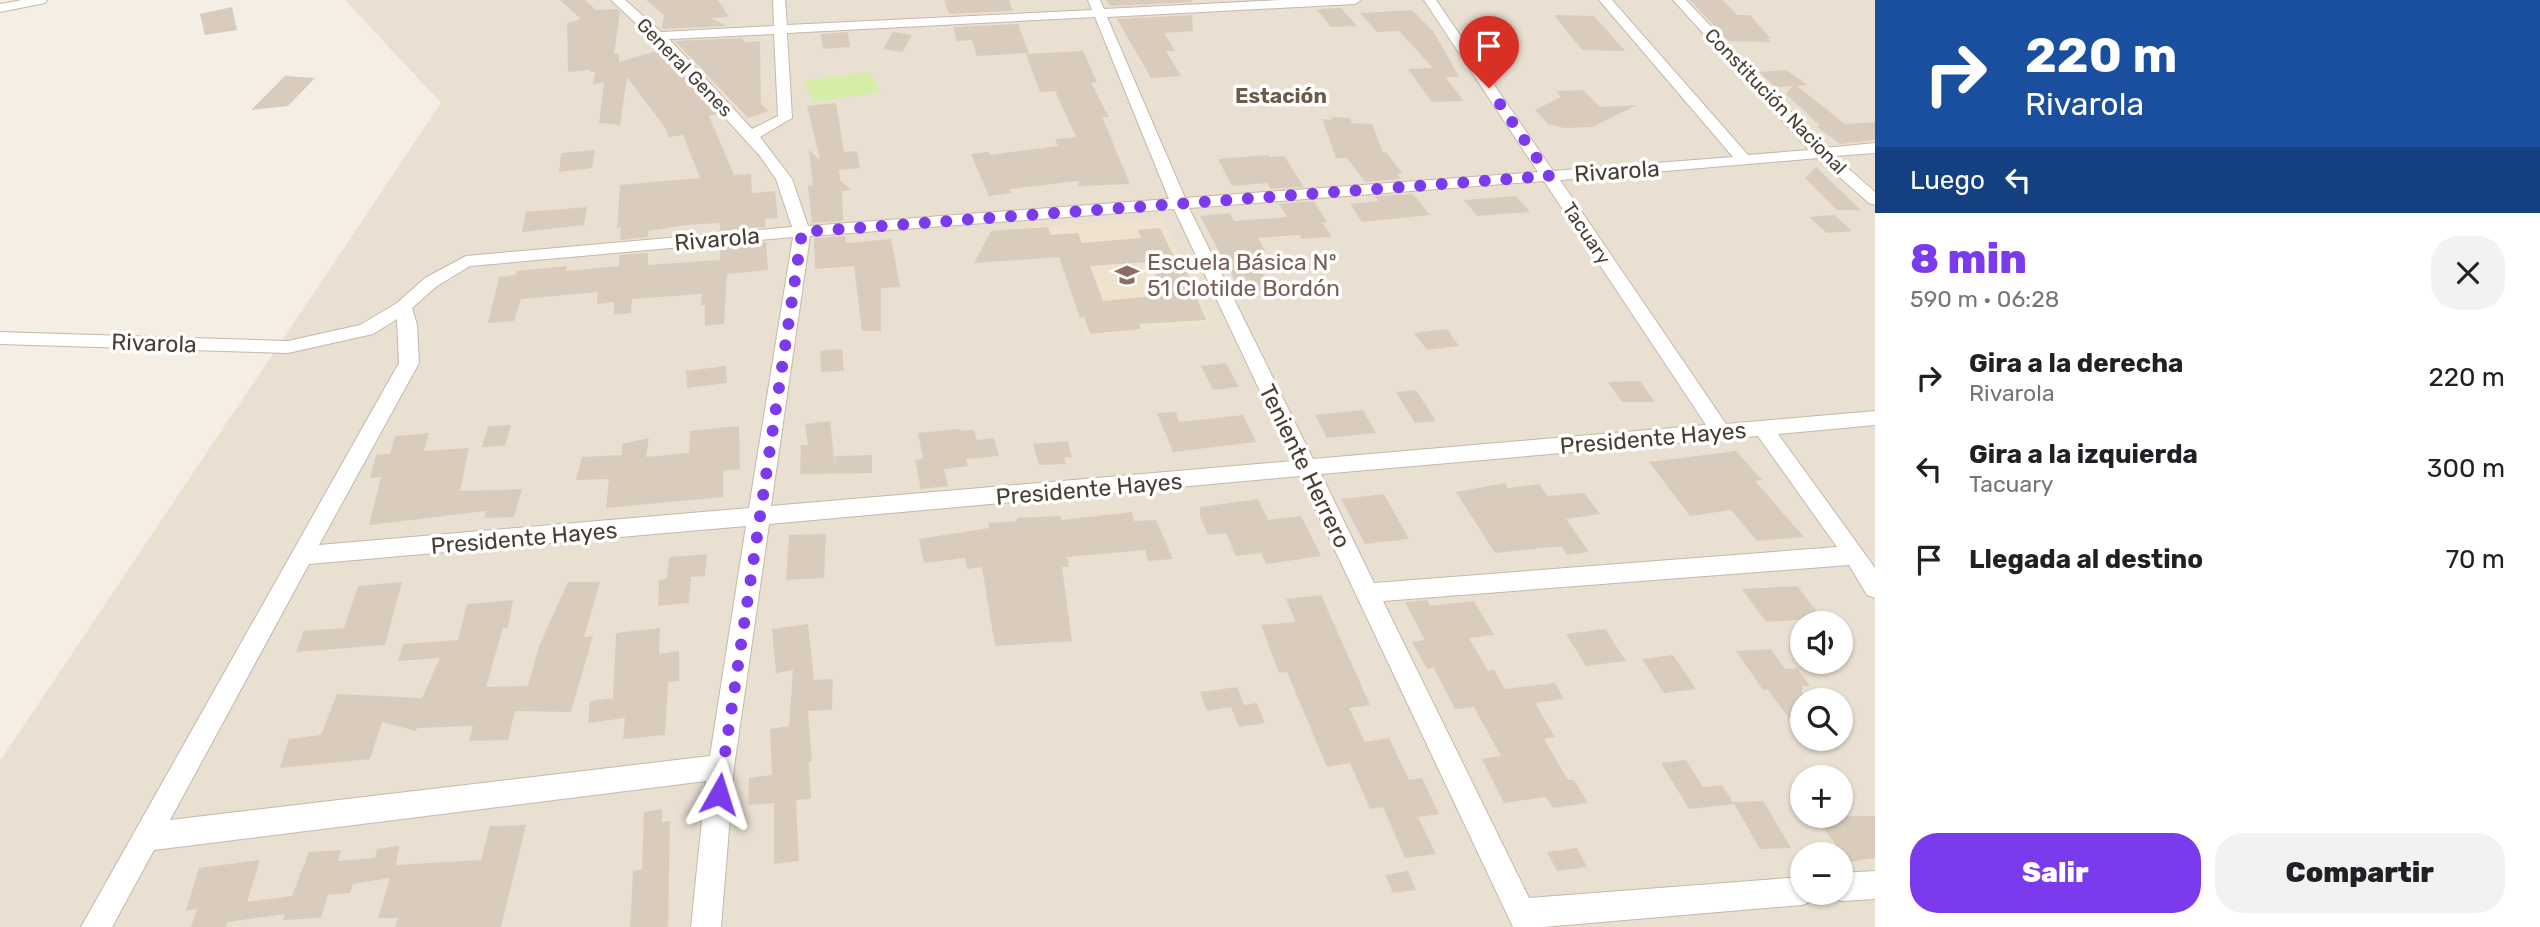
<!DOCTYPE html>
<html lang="es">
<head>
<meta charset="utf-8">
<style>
  body { margin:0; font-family:Rubik,sans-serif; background:#f2f2f2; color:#202124; height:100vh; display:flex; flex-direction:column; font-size:26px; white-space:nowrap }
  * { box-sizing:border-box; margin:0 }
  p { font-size:23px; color:#757577 }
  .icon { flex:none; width:38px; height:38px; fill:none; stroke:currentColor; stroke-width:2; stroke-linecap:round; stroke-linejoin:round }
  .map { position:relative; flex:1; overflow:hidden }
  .details { display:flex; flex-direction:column; background:#fff; width:665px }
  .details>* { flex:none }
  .banner { background:#1a4fa0; color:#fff; overflow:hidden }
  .buttons { position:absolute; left:1790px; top:611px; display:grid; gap:14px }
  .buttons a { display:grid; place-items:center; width:63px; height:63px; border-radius:50%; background:#fff; box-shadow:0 2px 5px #0004; font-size:35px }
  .pin { position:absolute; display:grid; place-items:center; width:60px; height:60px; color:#fff; margin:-72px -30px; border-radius:50% 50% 50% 0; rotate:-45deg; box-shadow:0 0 7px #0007 }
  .pin .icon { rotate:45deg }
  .me { position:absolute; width:77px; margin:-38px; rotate:6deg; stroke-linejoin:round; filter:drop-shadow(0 0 5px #0008) }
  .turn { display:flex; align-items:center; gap:24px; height:147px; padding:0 35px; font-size:32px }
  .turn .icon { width:91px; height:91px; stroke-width:2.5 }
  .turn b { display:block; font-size:49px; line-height:60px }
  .then { display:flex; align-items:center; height:66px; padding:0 35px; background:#0003; gap:14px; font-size:26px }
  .round { display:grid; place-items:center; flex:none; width:74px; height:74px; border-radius:28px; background:#f2f2f2 }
  .head { display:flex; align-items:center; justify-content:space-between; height:119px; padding:0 35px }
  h1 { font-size:42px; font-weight:800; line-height:52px; color:#7c3aed }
  .button { display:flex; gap:14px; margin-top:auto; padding:14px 35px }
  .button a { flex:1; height:80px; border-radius:28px; background:#7c3aed; color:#fff; font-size:28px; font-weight:800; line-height:80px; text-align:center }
  .button a+a { background:#f2f2f2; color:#202124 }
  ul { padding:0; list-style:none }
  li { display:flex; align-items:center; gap:21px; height:91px; padding:0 35px }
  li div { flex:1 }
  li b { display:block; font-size:26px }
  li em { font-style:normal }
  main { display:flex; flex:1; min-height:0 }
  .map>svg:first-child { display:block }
  .residential { fill:#e9e0d2; fill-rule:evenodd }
  .education { fill:#efe3cd }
  .green { fill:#d4eea8 }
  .building { fill:#daccbc; fill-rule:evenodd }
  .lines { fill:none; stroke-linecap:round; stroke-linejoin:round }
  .minor-casing { stroke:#c4b8a9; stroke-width:2 }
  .minor { fill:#fff; fill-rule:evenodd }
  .route { stroke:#7c3aed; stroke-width:12; stroke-dasharray:0 21.6 }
  .labels { text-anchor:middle; stroke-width:7; stroke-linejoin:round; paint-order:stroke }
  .far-street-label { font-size:19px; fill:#483e34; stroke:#fff }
  .far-neighbourhood-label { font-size:21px; font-weight:bold; fill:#6c5b49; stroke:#fff }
  .street-label { font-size:23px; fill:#483e34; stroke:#fff }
  .education-label { font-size:23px; fill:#785e54; stroke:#fff; text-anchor:start }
</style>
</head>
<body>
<main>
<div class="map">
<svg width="1875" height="927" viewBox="0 0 1875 927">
  <rect width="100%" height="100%" fill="#f4eee5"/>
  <!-- residential -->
  <path class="residential" d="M 345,0 L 1875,0 L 1875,927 L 0,927 L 0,761 L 441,103 ZM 1802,623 L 1841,623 L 1841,662 L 1802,662 ZM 1802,700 L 1841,700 L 1841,738 L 1802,738 ZM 1802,777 L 1841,777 L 1841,816 L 1802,816 ZM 1802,854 L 1841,854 L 1841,892 L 1802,892 Z"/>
  <!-- education -->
  <path class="education" d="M 1162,218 L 1212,324 L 1086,335 L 1048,227 Z"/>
  <!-- green -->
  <path class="green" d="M 870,72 L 881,92 L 813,102 L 804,81 Z"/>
  <!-- building -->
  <path class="building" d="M 560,0 L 585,0 L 596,10 L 617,9 L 620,12 L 614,54 L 619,54 L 619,62 L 657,51 L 658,48 L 718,114 L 709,116 L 734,175 L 751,174 L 752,193 L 775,191 L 778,218 L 765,219 L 765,227 L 720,231 L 720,223 L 687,225 L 648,231 L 648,237 L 620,240 L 621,227 L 617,228 L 620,185 L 700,178 L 683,135 L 669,137 L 666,129 L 627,77 L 620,125 L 599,123 L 604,83 L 593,84 L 595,72 L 590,72 L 590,70 L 568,72 L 567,23 L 581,19 Z
    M 646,0 L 718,0 L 729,17 L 711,18 L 726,26 L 662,29 L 664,15 Z
    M 944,0 L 1009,0 L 1013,11 L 949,14 Z
    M 1106,0 L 1192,0 L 1192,2 L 1110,6 Z
    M 1690,0 L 1723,0 L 1737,15 L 1750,15 L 1771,39 L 1767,39 L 1771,42 L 1728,41 Z
    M 232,7 L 237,30 L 205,35 L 200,14 Z
    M 1341,8 L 1357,26 L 1331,27 L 1316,9 Z
    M 1412,10 L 1434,32 L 1459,77 L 1445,77 L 1464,101 L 1432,102 L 1408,69 L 1433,68 L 1399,31 L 1377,32 L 1360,13 Z
    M 1192,15 L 1193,31 L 1164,33 L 1175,51 L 1166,51 L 1181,76 L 1151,78 L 1117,19 Z
    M 1554,15 L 1594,16 L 1625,51 L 1582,50 Z
    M 1018,24 L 1029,53 L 977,56 L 972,40 L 957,41 L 953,27 Z
    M 848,32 L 850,47 L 823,49 L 821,34 Z
    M 893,32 L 912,35 L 902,52 L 883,49 Z
    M 742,38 L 744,42 L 760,41 L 761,104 L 769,111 L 748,118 L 675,41 Z
    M 1083,51 L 1097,82 L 1091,83 L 1109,117 L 1102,117 L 1130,184 L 1079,186 L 1078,181 L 1010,189 L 1012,193 L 989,196 L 971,154 L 988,152 L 990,155 L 1058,146 L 1055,139 L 1076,137 L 1055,91 L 1040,92 L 1026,54 Z
    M 1786,70 L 1808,85 L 1797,86 L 1845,124 L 1875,122 L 1875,140 L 1840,144 L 1816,126 L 1820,126 L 1786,94 L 1792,86 L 1776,87 L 1759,72 Z
    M 285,76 L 315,78 L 288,106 L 251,110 Z
    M 1583,90 L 1600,107 L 1637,105 L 1593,127 L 1564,128 L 1548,124 L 1535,110 L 1561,97 L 1556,91 Z
    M 836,103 L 844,152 L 857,151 L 860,168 L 839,170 L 840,180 L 851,190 L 842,191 L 843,221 L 812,223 L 808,186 L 813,185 L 809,150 L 820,160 L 807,106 Z
    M 1331,117 L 1350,118 L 1352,123 L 1372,124 L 1383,153 L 1386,152 L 1402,173 L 1397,174 L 1401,179 L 1365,182 L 1347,158 L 1336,158 L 1322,119 L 1332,120 Z
    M 595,150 L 592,168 L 559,172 L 561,153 Z
    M 1268,155 L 1270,157 L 1284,156 L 1304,187 L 1270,189 L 1267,183 L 1232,186 L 1218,159 Z
    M 1816,167 L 1861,210 L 1837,210 L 1805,178 Z
    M 1413,194 L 1430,215 L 1362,222 L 1350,204 L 1378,201 L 1375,196 Z
    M 1516,196 L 1530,212 L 1477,216 L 1464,200 Z
    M 1314,201 L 1327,222 L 1322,222 L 1332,237 L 1302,239 L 1299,235 L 1258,238 L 1266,253 L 1253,254 L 1272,290 L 1241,292 L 1200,216 L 1229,213 L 1234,221 L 1287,217 L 1279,204 Z
    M 587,207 L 584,225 L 522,232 L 526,212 Z
    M 1834,215 L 1852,231 L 1827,233 L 1809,217 Z
    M 1048,227 L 1051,235 L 1078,233 L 1082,243 L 1141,238 L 1138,230 L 1160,228 L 1179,267 L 1184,266 L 1206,320 L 1139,324 L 1141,329 L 1090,334 L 1084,317 L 1080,318 L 1059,257 L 974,263 L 991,231 ZM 1149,262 L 1164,295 L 1103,301 L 1090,266 Z
    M 845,236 L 846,243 L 891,239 L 900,287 L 881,288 L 881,331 L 862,331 L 854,266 L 815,269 L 814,238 Z
    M 766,242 L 768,270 L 727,274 L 724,324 L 705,326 L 705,305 L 701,305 L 702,294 L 632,299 L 631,313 L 614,315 L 614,302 L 597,304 L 598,292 L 521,299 L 514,321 L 488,323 L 499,277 L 516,275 L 517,271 L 567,266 L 566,271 L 619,266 L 619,255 L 648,253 L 648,265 L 720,260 L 720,246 Z
    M 1447,329 L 1459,346 L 1427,350 L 1414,333 Z
    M 842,349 L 844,371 L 821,372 L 820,351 Z
    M 1226,363 L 1239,387 L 1213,390 L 1201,366 Z
    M 726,366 L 727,383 L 687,388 L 686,371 Z
    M 1640,381 L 1655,402 L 1622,402 L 1608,382 Z
    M 1416,390 L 1436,421 L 1415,423 L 1396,392 Z
    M 1363,410 L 1376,433 L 1327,438 L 1315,415 Z
    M 1176,412 L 1179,422 L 1243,415 L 1256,442 L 1173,452 L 1157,413 Z
    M 830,421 L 835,465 L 835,456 L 872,455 L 872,473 L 800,474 L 801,445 L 808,445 L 805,424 Z
    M 511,425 L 505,446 L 482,447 L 488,426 Z
    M 739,426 L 740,469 L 723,471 L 723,497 L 606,508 L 609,479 L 576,480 L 582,457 L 622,455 L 622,444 L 649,438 L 646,457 L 689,453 L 690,431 Z
    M 959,429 L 960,431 L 974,430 L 977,440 L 994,438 L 999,456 L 966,459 L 968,466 L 944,469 L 948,486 L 921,489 L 915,460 L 923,459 L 918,433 Z
    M 429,433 L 424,451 L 469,448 L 460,491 L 522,489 L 514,517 L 484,518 L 486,511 L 369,525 L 381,477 L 370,478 L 376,455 L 390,454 L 395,436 Z
    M 1068,441 L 1072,457 L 1064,458 L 1066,464 L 1039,465 L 1033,444 Z
    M 1736,451 L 1762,480 L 1755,481 L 1804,537 L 1757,541 L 1731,510 L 1690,516 L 1649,462 Z
    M 1505,483 L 1508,488 L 1539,484 L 1548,496 L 1584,493 L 1600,514 L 1566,519 L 1589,552 L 1567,555 L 1562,547 L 1551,547 L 1495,553 L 1456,492 Z
    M 1384,494 L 1409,539 L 1365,544 L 1341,499 Z
    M 1258,499 L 1268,520 L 1301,516 L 1321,556 L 1266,564 L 1261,553 L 1236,556 L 1226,533 L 1208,535 L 1200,516 L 1200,507 Z
    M 1132,512 L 1134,521 L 1156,520 L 1173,559 L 1148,561 L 1145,550 L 1067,557 L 1069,567 L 1062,567 L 1072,641 L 995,646 L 982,567 L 967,569 L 965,558 L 924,563 L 919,539 L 989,528 L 988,523 L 1017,521 L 1017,518 L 1061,516 L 1061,520 Z
    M 826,534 L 824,578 L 786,580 L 789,535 Z
    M 707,554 L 705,576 L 691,577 L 689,603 L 658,606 L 659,580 L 667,579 L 669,557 Z
    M 402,582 L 385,645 L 296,652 L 304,631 L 344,628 L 358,586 Z
    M 568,582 L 600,582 L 584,637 L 593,636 L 571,712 L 515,711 L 508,740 L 469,741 L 473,726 L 417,728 L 416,731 L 382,722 L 370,759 L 280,768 L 289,739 L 321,735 L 337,694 L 422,698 L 440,658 L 398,661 L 403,644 L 458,640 L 467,604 L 513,600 L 508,628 L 503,628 L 486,687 L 528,686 L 539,646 Z
    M 1797,586 L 1822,618 L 1766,622 L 1742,589 Z
    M 1321,595 L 1370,705 L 1349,708 L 1365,742 L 1389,738 L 1409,780 L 1422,778 L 1439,814 L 1418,817 L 1436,854 L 1405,858 L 1383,807 L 1370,809 L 1350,763 L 1327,767 L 1287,672 L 1279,673 L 1261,625 L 1296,622 L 1286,599 Z
    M 1427,600 L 1430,606 L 1474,601 L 1494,635 L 1469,638 L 1488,671 L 1494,670 L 1505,689 L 1555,683 L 1564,699 L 1535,703 L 1555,737 L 1544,739 L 1568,780 L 1574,780 L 1588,803 L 1553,808 L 1546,797 L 1504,803 L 1482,759 L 1501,756 L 1474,707 L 1455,709 L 1434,668 L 1427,669 L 1412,642 L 1425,640 L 1405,602 Z
    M 808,624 L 814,680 L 833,679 L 832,710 L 808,711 L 812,761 L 809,762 L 811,799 L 796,800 L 799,861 L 774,864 L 774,803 L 748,805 L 749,778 L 772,775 L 770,729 L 789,726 L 793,670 L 776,673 L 772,629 Z
    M 660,628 L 659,654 L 679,651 L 679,681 L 668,682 L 665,735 L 623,739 L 625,718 L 588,723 L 590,701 L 613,698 L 616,633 Z
    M 1605,629 L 1626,661 L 1586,666 L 1566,634 Z
    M 1771,649 L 1785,669 L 1797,668 L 1810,686 L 1802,686 L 1802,735 L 1767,689 L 1763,690 L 1736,651 Z
    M 1673,655 L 1696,689 L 1664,693 L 1642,659 Z
    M 1237,687 L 1244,705 L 1257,703 L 1265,723 L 1239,727 L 1231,707 L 1207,711 L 1200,692 Z
    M 1686,760 L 1703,787 L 1722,785 L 1734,804 L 1689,809 L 1661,763 Z
    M 1763,801 L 1768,809 L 1791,848 L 1760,849 L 1733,802 Z
    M 662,809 L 662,822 L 670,821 L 668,927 L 630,927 L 633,871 L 642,869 L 644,812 Z
    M 1815,816 L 1875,816 L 1875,858 L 1848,862 Z
    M 526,825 L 501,927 L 395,927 L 398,918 L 378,918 L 390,878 L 353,884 L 350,893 L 328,895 L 321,918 L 283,920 L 285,914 L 227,922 L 226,927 L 191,927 L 197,909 L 186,911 L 199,868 L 260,860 L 247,902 L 292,896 L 309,852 L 341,850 L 338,861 L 375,858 L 377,849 L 399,846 L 396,865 L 481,860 L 490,826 Z
    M 1577,848 L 1587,867 L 1557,871 L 1547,852 Z
    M 1408,871 L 1416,890 L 1393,893 L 1385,875 Z"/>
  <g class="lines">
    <!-- minor casing -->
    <g class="minor-casing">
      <path id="minor" d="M 22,0 L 47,0 L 45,3 L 0,12 L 0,4 Z
        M 611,0 L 625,0 L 661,32 L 774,26 L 773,0 L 785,0 L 787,25 L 1092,10 L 1088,0 L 1100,0 L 1104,9 L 1281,0 L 1361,0 L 1355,4 L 1107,17 L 1185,198 L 1538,172 L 1424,0 L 1436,0 L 1553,171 L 1733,157 L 1599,0 L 1612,0 L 1748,155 L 1809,150 L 1673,0 L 1686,0 L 1825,148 L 1875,143 L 1875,153 L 1834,156 L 1875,192 L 1875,205 L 1869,203 L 1818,158 L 1560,180 L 1726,424 L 1875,411 L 1875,425 L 1778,434 L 1875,568 L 1875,598 L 1867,595 L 1849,565 L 1383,601 L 1529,898 L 1802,877 L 1802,892 L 1816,892 L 1812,901 L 1802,905 L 1543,927 L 1513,927 L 1300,476 L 769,524 L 734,767 L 721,927 L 691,927 L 706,781 L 154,850 L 112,927 L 81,927 L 399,363 L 397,319 L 373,334 L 288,353 L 0,344 L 0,332 L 288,341 L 360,325 L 397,303 L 425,278 L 466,256 L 792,227 L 776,179 L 760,156 L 653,39 ZM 1095,17 L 1169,199 L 808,226 L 792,179 L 760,137 L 792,118 L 787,33 ZM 774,34 L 778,116 L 752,129 L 669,39 ZM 1544,181 L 1706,425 L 1313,459 L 1189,208 ZM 1174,209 L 1293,461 L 771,506 L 810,236 ZM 793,237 L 749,508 L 319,545 L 419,363 L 417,325 L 412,308 L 437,286 L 470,266 ZM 1758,436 L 1837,547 L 1374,583 L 1321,474 ZM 746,526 L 710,756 L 170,820 L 309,564 Z
        M 1875,871 L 1875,899 L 1841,901 L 1831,897 L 1829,892 L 1841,892 L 1841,873 Z"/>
    </g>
    <!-- minor -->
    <use href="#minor" class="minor"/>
  </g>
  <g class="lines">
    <!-- route -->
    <path class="route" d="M 719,794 L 802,232 L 1549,176 L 1489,88"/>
  </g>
  <!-- icons -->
  <defs>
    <g id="school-bare" transform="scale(1.89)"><path d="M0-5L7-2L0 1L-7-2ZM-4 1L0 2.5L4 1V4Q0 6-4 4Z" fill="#8d6e63" stroke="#fff" stroke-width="2.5" paint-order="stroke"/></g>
  </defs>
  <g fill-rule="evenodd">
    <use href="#school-bare" x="1127" y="275"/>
  </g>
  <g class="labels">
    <!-- far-street labels -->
    <g class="far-street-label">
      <text transform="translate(685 67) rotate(46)" y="7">General Genes</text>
      <text transform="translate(1776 101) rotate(46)" y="7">Constitución Nacional</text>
      <text transform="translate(1587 233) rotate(56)" y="7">Tacuary</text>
    </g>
    <!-- far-neighbourhood labels -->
    <g class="far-neighbourhood-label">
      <text x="1281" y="103">Estación</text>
    </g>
    <!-- street labels -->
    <g class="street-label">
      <text transform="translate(1617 171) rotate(-4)" y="8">Rivarola</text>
      <text transform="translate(717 239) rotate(-5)" y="8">Rivarola</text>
      <text transform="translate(154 343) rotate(2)" y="8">Rivarola</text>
      <text transform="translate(1653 438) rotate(-5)" y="8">Presidente Hayes</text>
      <text transform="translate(1305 466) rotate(64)" y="8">Teniente Herrero</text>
      <text transform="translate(1089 489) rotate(-5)" y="8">Presidente Hayes</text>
      <text transform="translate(524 538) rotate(-5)" y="8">Presidente Hayes</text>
    </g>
    <!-- education labels -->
    <g class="education-label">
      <text x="1147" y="270">Escuela Básica Nº<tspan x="1147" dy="26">51 Clotilde Bordón</tspan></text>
    </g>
  </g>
</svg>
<div class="buttons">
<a><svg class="icon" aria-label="sound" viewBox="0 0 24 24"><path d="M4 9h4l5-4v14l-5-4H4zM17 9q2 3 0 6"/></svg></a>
<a><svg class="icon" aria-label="search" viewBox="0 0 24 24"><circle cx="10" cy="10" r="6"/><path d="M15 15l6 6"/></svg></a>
<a>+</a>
<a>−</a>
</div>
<div class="pin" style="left:1489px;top:88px;background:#d93025"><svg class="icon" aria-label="arrive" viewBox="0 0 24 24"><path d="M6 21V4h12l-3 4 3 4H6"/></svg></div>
<svg class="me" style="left:719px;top:794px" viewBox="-20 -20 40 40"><path d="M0-17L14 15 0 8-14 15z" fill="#7c3aed" stroke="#fff" stroke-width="4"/></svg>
</div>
<section class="details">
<div class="banner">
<div class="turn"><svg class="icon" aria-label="right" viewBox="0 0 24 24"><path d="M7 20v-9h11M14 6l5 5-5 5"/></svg><div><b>220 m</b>Rivarola</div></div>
<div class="then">Luego<svg class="icon" aria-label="left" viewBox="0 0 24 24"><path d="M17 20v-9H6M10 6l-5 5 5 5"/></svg></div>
</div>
<div class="head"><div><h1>8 min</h1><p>590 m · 06:28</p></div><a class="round"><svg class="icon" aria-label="close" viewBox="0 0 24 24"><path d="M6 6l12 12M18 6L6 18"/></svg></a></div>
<ul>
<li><svg class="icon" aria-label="right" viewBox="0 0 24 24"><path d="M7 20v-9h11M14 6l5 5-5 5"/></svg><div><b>Gira a la derecha</b><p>Rivarola</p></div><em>220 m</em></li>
<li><svg class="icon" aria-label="left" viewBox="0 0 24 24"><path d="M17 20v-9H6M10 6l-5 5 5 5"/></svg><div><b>Gira a la izquierda</b><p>Tacuary</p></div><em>300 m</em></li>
<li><svg class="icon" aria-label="arrive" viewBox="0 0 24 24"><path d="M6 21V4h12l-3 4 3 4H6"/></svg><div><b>Llegada al destino</b></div><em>70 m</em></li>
</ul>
<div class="button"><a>Salir</a><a>Compartir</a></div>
</section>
</main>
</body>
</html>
